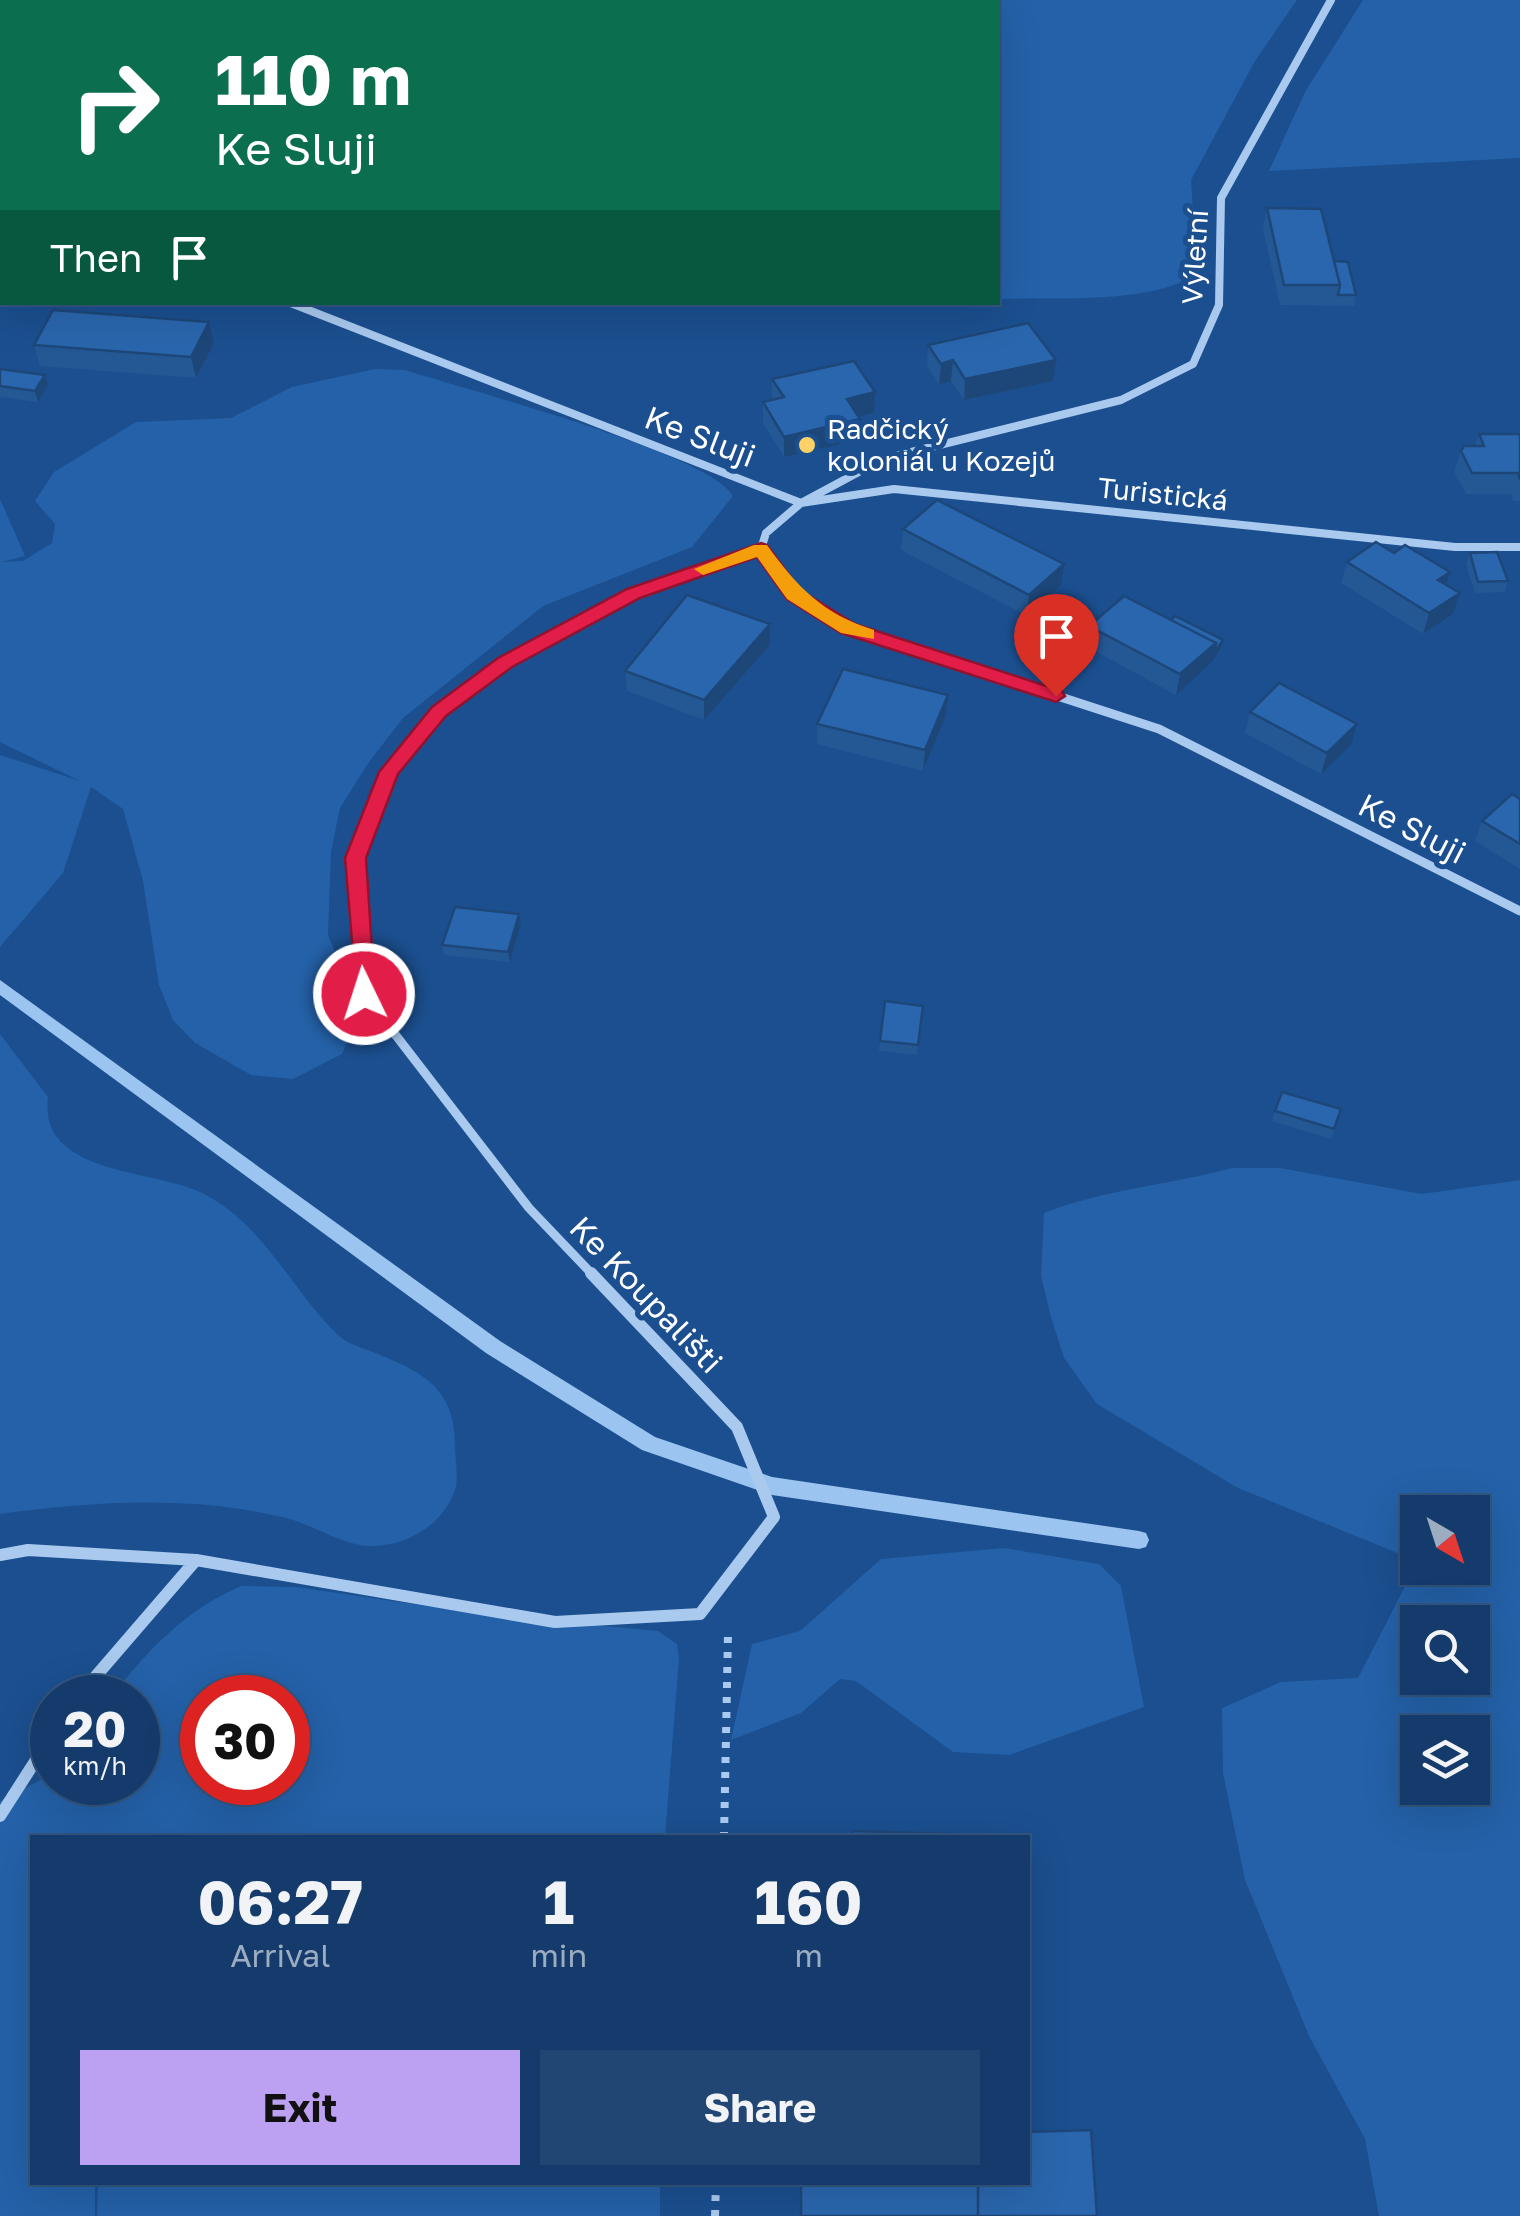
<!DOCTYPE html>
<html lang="en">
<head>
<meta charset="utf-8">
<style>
  body { margin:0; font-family:"Golos Text",sans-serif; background:#214673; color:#f1f3f6; height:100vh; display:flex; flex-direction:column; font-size:38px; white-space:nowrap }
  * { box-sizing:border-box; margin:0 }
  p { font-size:32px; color:#9dadc1 }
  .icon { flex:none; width:55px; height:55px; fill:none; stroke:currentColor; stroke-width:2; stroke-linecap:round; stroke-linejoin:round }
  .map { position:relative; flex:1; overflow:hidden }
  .details { position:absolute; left:30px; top:1835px; width:1000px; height:350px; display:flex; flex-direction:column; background:#143b6b; border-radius:0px; box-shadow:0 10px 40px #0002,0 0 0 2px #33557e }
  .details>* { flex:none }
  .banner { position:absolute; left:0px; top:0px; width:1000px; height:305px; box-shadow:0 10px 40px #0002,0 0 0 2px #33557e; background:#0b6e4f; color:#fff; overflow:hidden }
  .needle { width:65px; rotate:141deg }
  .tools { position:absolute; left:1400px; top:1495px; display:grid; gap:20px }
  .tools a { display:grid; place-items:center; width:90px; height:90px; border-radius:0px; background:#143b6b; box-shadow:0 10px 40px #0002,0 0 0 2px #33557e; font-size:50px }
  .speed { position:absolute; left:30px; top:1675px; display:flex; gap:20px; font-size:50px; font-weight:700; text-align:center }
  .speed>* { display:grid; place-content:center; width:130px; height:130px; border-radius:50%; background:#143b6b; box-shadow:0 10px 40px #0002,0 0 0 2px #33557e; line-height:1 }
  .speed small { font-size:25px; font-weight:400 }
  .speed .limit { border:15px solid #d22; background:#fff; color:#111 }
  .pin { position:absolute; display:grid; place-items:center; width:85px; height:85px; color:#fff; margin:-102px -42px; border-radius:50% 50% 50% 0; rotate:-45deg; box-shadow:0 0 10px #0007 }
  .pin .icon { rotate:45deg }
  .me { position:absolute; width:110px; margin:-55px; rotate:356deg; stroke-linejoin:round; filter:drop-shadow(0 0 8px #0008) }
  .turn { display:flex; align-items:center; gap:35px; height:210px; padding:0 50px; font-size:45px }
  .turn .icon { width:130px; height:130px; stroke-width:2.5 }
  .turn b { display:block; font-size:70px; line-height:85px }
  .then { display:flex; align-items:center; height:95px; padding:0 50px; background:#0003; gap:20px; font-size:38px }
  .eta { display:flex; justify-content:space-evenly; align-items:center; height:170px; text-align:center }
  .eta b { font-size:60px; font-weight:700; line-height:70px }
  .primary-button { display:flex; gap:20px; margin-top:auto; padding:20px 50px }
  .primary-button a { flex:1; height:115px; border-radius:0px; background:#bca0f2; color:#111; font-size:40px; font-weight:700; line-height:115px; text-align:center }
  .primary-button a+a { background:#214673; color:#f1f3f6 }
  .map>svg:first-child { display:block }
  .green { fill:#2461a8; fill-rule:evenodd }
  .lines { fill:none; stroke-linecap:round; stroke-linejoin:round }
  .stream { fill:#9cc4f0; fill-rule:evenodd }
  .path { stroke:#a9c9ee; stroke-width:8; stroke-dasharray:6 9; stroke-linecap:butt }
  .street-far2 { stroke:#a9c9ee; stroke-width:8 }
  .street-far1 { stroke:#a9c9ee; stroke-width:9 }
  .street { stroke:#a9c9ee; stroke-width:12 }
  .wall { fill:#245895 }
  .shaded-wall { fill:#1d4779 }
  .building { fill:#2a66ad; stroke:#1d4779; stroke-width:2.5 }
  .route { fill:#e11d48; stroke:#92132f; stroke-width:2.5 }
  .slow { fill:#f59e0b }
  .poi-dot { fill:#ffd166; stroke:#1b4f8f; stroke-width:4 }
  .labels { text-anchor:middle; stroke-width:10; stroke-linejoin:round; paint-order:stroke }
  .far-street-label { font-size:28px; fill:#fff; stroke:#1b4f8f }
  .far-poi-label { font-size:28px; fill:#fff; stroke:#1b4f8f; text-anchor:start }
  .street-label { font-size:32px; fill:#fff; stroke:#1b4f8f }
</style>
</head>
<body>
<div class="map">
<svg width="1520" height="2216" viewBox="0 0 1520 2216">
  <rect width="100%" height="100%" fill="#1b4f8f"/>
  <!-- green -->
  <path class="green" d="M 14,0 L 1297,0 L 1255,61 L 1191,180 L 1197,273 C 1156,305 1051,297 998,299 L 998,2 L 8,2 Z
    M 1363,0 L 1520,0 L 1520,158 L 1269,171 L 1305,92 Z
    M 375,369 L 405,370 C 461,388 712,454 733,496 L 692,547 L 543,606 L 403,718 L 369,762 L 340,808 L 331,852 L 328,935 L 360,1009 L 342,1054 L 293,1079 L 251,1075 L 195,1043 L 173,1020 L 159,985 L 143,881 L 123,809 L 91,787 L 63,873 L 0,947 L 0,755 L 80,781 L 0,742 L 0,499 L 25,556 L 2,562 L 23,561 L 52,543 L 55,524 L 35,501 L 54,472 L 136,422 L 231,418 L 292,387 Z
    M 0,1034 L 48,1097 C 38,1174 149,1169 198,1191 C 263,1221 290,1289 339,1336 C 348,1344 363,1348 373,1352 C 422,1372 455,1387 455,1445 C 455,1459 459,1478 455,1490 C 443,1525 408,1545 373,1546 C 345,1547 314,1525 286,1518 C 194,1495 93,1501 0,1514 Z
    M 1232,1168 L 1280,1168 L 1422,1194 L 1520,1180 L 1520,2216 L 1379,2216 L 1365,2139 L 1309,2036 L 1245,1880 L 1223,1773 L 1222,1708 L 1281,1682 L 1358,1678 L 1417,1563 L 1418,1568 L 1472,1568 L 1472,1512 L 1418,1512 L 1417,1561 L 1238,1488 L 1097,1404 L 1064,1358 L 1051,1317 L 1041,1276 L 1044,1213 C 1105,1189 1169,1185 1232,1168 ZM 1472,1622 L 1472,1678 L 1418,1678 L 1418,1622 ZM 1472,1732 L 1472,1788 L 1418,1788 L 1418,1732 Z
    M 1004,1548 L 1099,1564 L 1121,1586 L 1144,1707 L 1009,1755 L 953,1752 L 856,1681 L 840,1679 L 801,1713 L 731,1740 L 752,1644 L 800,1631 L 881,1559 Z
    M 241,1586 L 296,1587 L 496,1616 L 658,1631 L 677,1644 L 679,1659 L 665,1837 L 32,1838 L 32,2182 L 95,2183 L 95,2216 L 0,2216 L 0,1801 L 52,1774 L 52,1782 L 138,1782 L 138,1698 L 111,1697 C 148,1650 185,1610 241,1586 ZM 202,1698 L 288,1698 L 288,1782 L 202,1782 Z
    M 98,2183 L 660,2183 L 660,2216 L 97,2216 Z"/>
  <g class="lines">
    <!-- stream -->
    <path class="stream" d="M 0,980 L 500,1341 L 655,1437 L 772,1477 L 1139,1531 L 1146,1533 L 1149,1540 L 1146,1547 L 1139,1549 L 772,1495 L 642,1450 L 486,1353 L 0,995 Z"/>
    <!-- path -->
    <path class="path" d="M 724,1838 L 728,1634
      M 715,2216 L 716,2182"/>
    <!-- street-far2 -->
    <path class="street-far2" d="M 0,122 L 2,127
      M 288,302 L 801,503 L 894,489 L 1455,547 L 1520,547
      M 747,554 L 761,549
      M 764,554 L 761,549 L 766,533 L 801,503 L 883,459 L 1121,400 L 1193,364 L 1219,305 L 1221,198 L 1331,0"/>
    <!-- street-far1 -->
    <path class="street-far1" d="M 763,551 L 793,595 L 848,628 L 1159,729 L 1520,911
      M 593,1275 L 529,1208 L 364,994 L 356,858 L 389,771 L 439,712 L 505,663 L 634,593 L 754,551"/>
    <!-- street -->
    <path class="street" d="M 0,1555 L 28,1550 L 196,1560 L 555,1622 L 700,1614 L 774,1517 L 737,1427 L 591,1273
      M 77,1698 L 196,1560
      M 0,1816 L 52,1735"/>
  </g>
  <!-- wall -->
  <path class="wall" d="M 1267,208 L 1334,261 L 1356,295 L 1354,306 L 1280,305 L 1263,229 Z
    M 209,322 L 214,343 L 196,378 L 40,366 L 34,345 Z
    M 928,345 L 1053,381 L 964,400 L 951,381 L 939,385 L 927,365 Z
    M 0,369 L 48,385 L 38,402 L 0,397 Z
    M 772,379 L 875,392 L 874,413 L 859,416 L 860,419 L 859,440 L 784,457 L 763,423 L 763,402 L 772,400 Z
    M 1479,434 L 1520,434 L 1520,501 L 1513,501 L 1511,494 L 1466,494 L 1454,472 L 1461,451 L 1475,446 Z
    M 903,529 L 1061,585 L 1027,616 L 901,550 Z
    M 1394,553 L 1460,593 L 1453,614 L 1423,634 L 1341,583 L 1347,562 Z
    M 1470,553 L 1508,581 L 1505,592 L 1475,593 L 1466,564 Z
    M 1171,620 L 1223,640 L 1220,650 L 1211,663 L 1176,695 L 1086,646 L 1089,626 Z
    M 770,645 L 704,720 L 627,691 L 625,671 Z
    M 948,695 L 946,715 L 923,771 L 817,744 L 817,724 Z
    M 1250,712 L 1351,745 L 1321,774 L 1245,733 Z
    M 1520,799 L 1520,869 L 1475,841 L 1482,821 Z
    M 521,924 L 510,962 L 444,955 L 442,945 Z
    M 885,1001 L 923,1006 L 917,1055 L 879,1051 Z
    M 1282,1092 L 1341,1109 L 1331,1139 L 1272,1121 Z"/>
  <!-- shaded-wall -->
  <path class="shaded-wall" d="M 209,322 L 214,343 L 196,378 L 191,357 Z
    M 953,360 L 951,381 L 939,385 L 941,364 Z
    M 1056,360 L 1053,381 L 964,400 L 965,379 Z
    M 45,375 L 48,385 L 38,402 L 35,391 Z
    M 875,392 L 874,413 L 846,419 L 847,399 Z
    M 860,419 L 859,440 L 784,457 L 784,437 Z
    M 1064,564 L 1061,585 L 1027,616 L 1029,595 Z
    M 1450,572 L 1444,593 L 1438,580 Z
    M 1460,593 L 1453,614 L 1423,634 L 1429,613 Z
    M 770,624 L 770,645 L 704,720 L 704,700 Z
    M 1223,640 L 1220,650 L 1211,663 L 1176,695 L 1180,674 L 1216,643 Z
    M 948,695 L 946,715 L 923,771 L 925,750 Z
    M 1357,724 L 1351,745 L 1321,774 L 1327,753 Z
    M 519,914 L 521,924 L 510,962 L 508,952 Z"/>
  <!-- building -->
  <path class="building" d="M 1267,208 L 1321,209 L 1340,285 L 1284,285 Z
    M 1334,261 L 1348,262 L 1356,295 L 1338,295 L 1340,285 Z
    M 53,310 L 209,322 L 191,357 L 34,345 Z
    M 1028,323 L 1056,360 L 965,379 L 953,360 L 941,364 L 928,345 Z
    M 854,361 L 875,392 L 847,399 L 860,419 L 784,437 L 763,402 L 784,397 L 772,379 Z
    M 0,369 L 45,375 L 35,391 L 0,386 Z
    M 1479,434 L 1520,434 L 1520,480 L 1518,473 L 1472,473 L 1461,451 L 1464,446 L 1484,446 Z
    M 937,500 L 1064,564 L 1029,595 L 903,529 Z
    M 1376,542 L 1394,553 L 1405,545 L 1450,572 L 1438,580 L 1460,593 L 1429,613 L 1347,562 Z
    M 1497,552 L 1508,581 L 1478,582 L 1470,553 Z
    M 687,595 L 770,624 L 704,700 L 625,671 Z
    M 1124,596 L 1216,643 L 1180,674 L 1089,626 Z
    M 1175,616 L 1223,640 L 1214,653 L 1216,643 L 1171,620 Z
    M 843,669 L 948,695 L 925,750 L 817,724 Z
    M 1279,683 L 1357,724 L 1327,753 L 1250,712 Z
    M 1512,794 L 1520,799 L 1520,844 L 1482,821 Z
    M 455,907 L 519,914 L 508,952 L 442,945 Z
    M 885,1001 L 923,1006 L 918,1045 L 880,1041 Z
    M 1282,1092 L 1341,1109 L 1334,1129 L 1275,1111 Z
    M 853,1831 L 1020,1836 L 1020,1838 L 852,1838 Z
    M 1091,2130 L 1097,2216 L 978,2216 L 978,2182 L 1028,2182 L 1028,2132 Z
    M 801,2182 L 978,2182 L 978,2216 L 801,2216 Z"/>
  <!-- route -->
  <path class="route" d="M 761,543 L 767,545 L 800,590 L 855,624 L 1062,691 L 1065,696 L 1056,702 L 841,633 L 787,599 L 757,557 L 640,598 L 512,667 L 446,716 L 398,774 L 366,858 L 375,994 L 364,1002 L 357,1000 L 345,858 L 379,772 L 432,707 L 498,658 L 627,589 Z"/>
  <!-- slow -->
  <path class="slow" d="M 754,545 L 767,545 C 797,587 823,614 874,630 L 874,639 L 841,633 L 787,599 L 757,557 L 703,575 L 694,569 Z"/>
  <!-- markers -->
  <circle class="poi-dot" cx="807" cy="445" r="10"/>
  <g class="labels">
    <!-- far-street labels -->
    <g class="far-street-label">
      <text transform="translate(1195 257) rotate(-86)" y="10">Výletní</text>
      <text transform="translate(1163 494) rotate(6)" y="10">Turistická</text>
    </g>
    <!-- far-poi labels -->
    <g class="far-poi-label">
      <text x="827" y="439">Radčický<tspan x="827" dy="32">koloniál u Kozejů</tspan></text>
    </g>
    <!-- street labels -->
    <g class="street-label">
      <text transform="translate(700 437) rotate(21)" y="11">Ke Sluji</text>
      <text transform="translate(1412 829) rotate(27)" y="11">Ke Sluji</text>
      <text transform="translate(646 1295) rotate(46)" y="11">Ke Koupališti</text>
    </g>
  </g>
</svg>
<div class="tools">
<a><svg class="needle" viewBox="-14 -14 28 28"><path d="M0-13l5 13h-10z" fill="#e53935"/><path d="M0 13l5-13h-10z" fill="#9dadc1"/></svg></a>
<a><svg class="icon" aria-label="search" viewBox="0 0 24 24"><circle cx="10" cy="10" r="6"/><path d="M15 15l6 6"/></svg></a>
<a><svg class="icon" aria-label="layers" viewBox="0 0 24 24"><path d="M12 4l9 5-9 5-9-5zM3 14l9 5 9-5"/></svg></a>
</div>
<div class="speed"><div>20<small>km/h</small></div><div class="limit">30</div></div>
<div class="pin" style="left:1056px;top:696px;background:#d93025"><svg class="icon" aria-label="arrive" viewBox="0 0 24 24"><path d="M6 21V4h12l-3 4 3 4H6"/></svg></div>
<svg class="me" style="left:364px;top:994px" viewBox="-20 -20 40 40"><circle r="17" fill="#e11d48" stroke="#fff" stroke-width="3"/><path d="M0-11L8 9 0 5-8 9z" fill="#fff"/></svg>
<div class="banner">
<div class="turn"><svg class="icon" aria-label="right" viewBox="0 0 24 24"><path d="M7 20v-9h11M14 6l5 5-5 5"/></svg><div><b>110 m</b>Ke Sluji</div></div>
<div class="then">Then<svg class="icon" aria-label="arrive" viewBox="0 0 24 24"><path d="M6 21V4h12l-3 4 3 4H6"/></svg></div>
</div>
<section class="details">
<div class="eta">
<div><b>06:27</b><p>Arrival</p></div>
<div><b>1</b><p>min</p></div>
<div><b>160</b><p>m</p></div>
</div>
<div class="primary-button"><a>Exit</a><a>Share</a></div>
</section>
</div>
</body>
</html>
